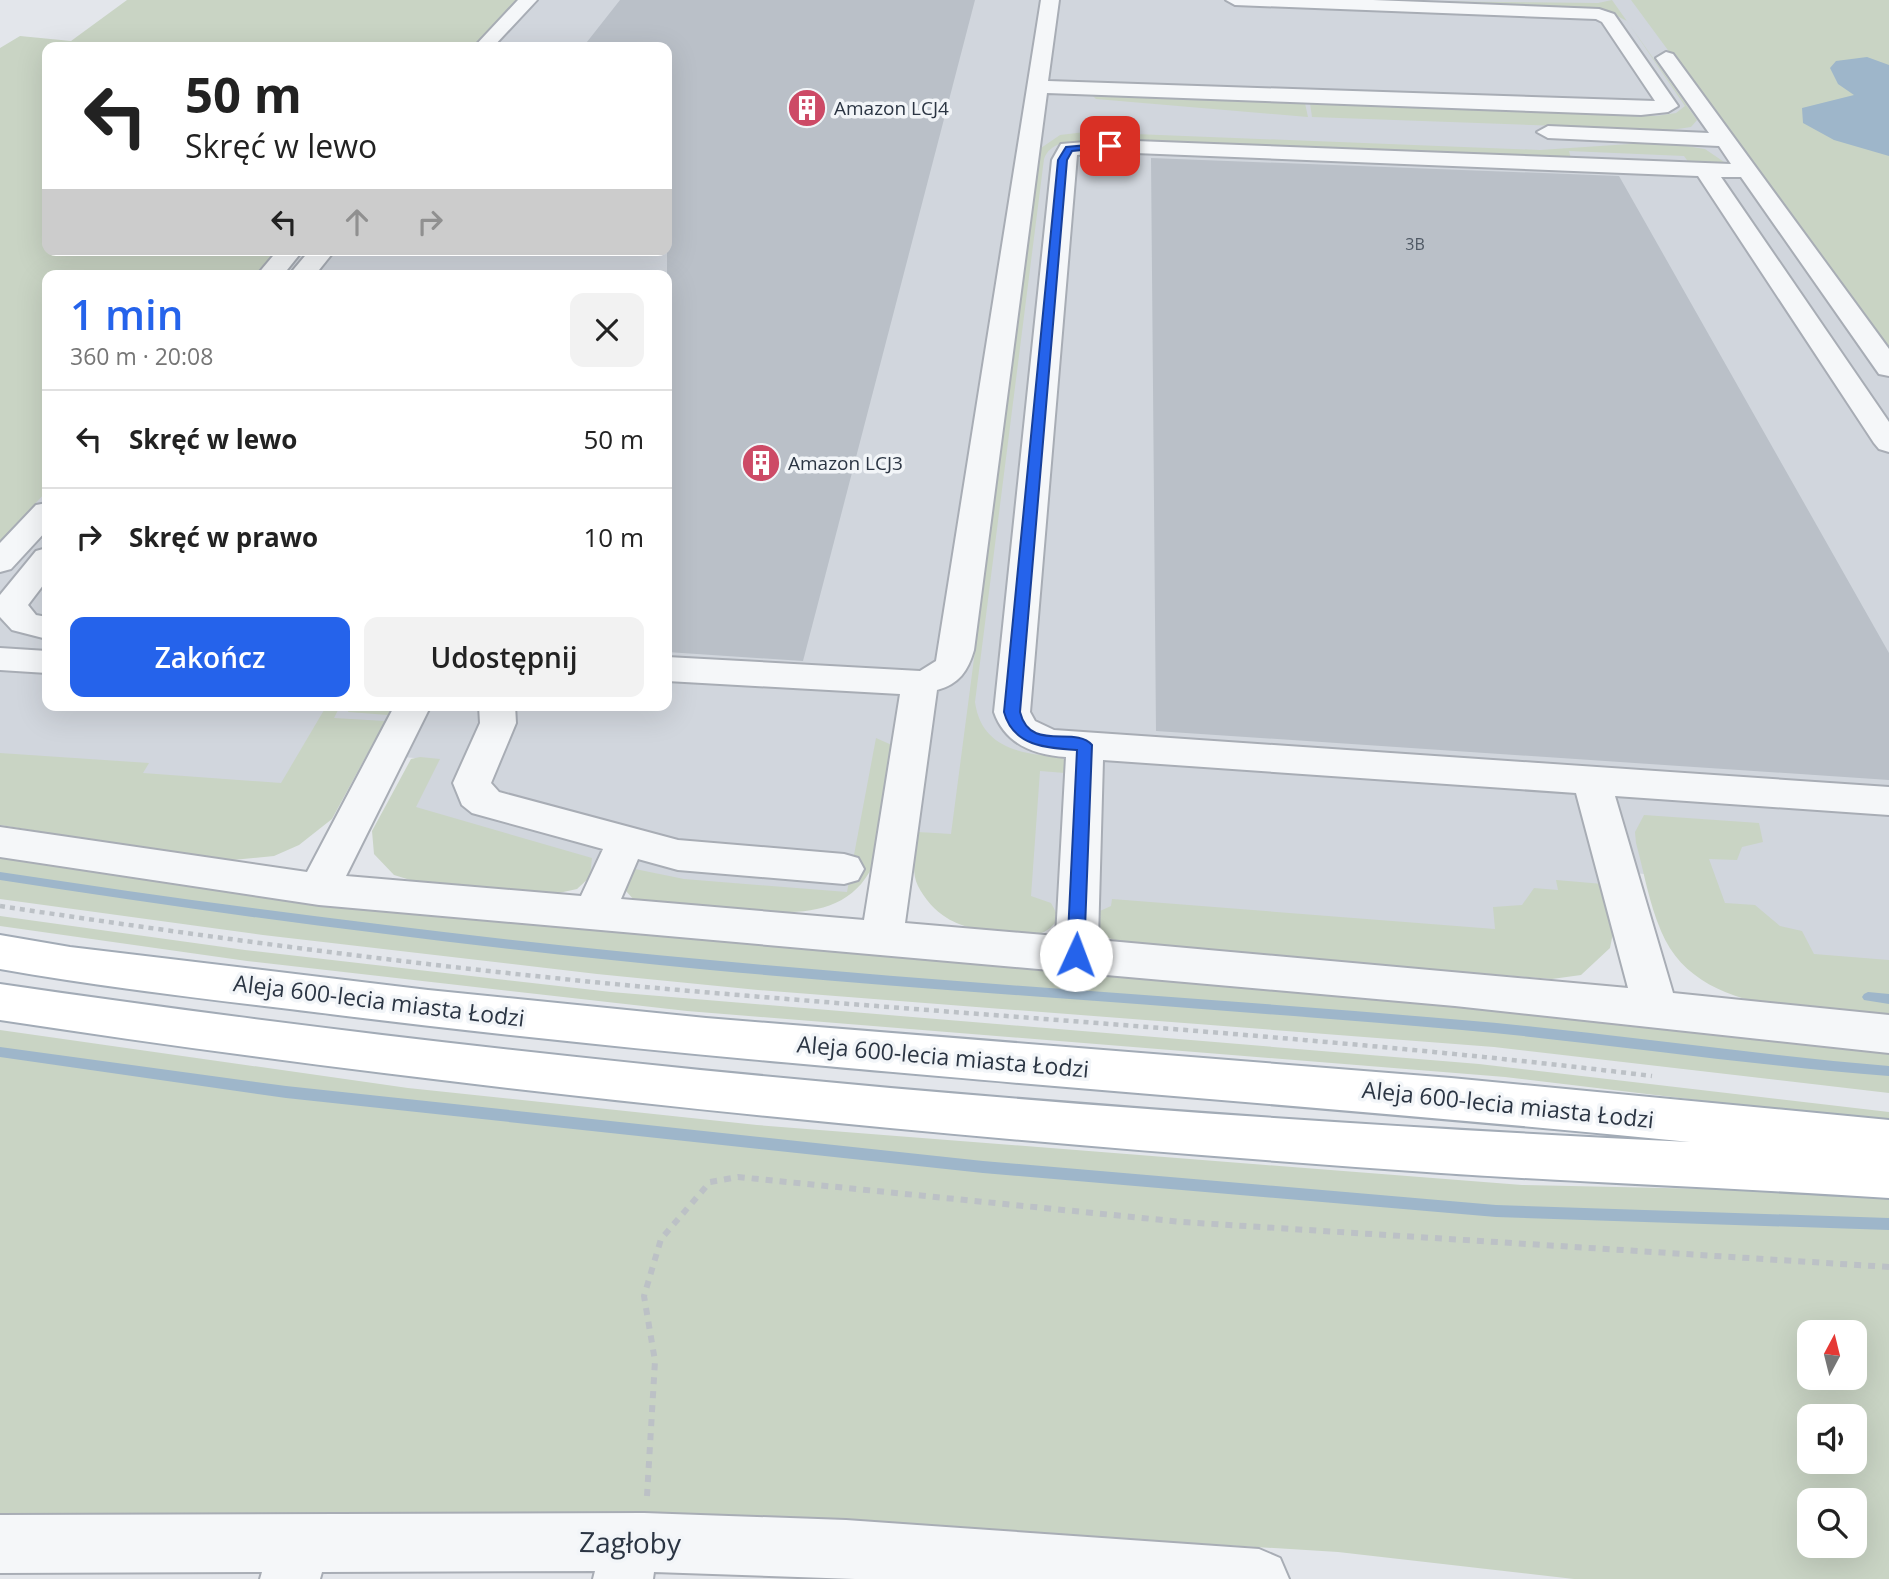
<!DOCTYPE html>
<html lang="pl">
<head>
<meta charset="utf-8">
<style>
  body { margin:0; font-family:"Open Sans",sans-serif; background:#f2f2f2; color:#222; height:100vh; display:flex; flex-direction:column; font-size:26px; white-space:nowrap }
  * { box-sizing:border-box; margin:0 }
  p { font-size:23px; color:#767676 }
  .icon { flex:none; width:38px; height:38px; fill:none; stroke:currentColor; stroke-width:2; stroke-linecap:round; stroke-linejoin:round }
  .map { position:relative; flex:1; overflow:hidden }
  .panel { position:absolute; left:42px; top:270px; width:630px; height:441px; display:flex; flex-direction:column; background:#fff; border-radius:14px; box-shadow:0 7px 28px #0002 }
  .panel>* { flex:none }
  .top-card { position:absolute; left:42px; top:42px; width:630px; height:214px; border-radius:14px; box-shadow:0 7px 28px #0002; background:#fff; color:#222; overflow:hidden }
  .needle { width:46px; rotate:7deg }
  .tools { position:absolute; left:1797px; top:1320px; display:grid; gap:14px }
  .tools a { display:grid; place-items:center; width:70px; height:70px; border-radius:14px; background:#fff; box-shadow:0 7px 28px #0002; font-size:35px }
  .pin { position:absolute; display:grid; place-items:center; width:60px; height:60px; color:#fff; margin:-30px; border-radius:14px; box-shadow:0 4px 10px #0006 }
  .me { position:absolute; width:77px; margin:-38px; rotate:2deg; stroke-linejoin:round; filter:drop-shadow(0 0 5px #0008) }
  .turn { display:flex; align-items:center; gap:24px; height:147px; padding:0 28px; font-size:32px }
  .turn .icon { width:91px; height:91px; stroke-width:2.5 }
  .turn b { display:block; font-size:49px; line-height:60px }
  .lanes { display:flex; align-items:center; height:66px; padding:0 28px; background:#0003; justify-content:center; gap:35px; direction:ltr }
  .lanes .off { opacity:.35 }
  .round { display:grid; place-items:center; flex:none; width:74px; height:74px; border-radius:14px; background:#f2f2f2 }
  .summary { display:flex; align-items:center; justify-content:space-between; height:119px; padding:0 28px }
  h1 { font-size:42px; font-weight:600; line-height:52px; color:#2563eb }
  .primary-button { display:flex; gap:14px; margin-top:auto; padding:14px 28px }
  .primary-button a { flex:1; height:80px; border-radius:14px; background:#2563eb; color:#fff; font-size:28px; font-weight:600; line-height:80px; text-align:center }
  .primary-button a+a { background:#f2f2f2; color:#222 }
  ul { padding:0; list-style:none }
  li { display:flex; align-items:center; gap:21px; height:98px; padding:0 28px; border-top:2px solid #e0e0e0 }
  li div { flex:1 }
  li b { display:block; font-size:26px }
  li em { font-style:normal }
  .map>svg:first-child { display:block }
  .built { fill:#d1d6dd }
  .green { fill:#c9d4c4; fill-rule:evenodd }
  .water { fill:#9eb6ca }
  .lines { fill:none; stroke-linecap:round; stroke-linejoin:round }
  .stream { fill:#9eb6ca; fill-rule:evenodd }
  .building { fill:#bac0c8 }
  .minor-casing { stroke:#a8adb5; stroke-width:4 }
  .major-casing { stroke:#a2abb6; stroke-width:4 }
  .path-far1 { stroke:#bcc1c6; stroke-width:4.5; stroke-dasharray:5 5; stroke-linecap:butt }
  .path { stroke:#bcc1c6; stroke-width:6; stroke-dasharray:7 7; stroke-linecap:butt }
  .minor { fill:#f5f7f9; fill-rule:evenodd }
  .major { fill:#fff; fill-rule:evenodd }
  .route { fill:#2563eb; stroke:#184099; stroke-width:2 }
  .labels { text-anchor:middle; stroke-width:7; stroke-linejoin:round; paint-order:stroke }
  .far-number-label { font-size:16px; fill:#4f5864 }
  .far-poi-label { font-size:19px; fill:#2b3543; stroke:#f2f5f8; text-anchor:start }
  .street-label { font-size:23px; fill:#2b3543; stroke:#f2f5f8 }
  .near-street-label { font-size:28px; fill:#2b3543; stroke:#f2f5f8 }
</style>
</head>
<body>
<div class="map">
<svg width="1889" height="1579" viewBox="0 0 1889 1579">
  <rect width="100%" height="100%" fill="#e3e6eb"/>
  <!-- built -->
  <path class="built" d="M 488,0 L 1642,0 L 1889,328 L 1889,1008 L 1649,888 L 1645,874 L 1598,871 L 1601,885 L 1577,939 L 1102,921 L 1055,918 L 951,835 L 877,829 L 853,888 L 836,900 L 592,873 L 384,815 L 415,758 L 363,754 L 337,804 L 0,817 L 0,516 L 47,466 L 47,705 L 667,705 L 667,275 L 227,275 L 251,250 L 667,250 L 667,47 L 443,47 Z"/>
  <!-- green -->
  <path class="green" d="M 127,0 L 517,0 L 472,47 L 47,47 L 47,250 L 277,250 L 254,275 L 47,275 L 47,491 L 0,541 L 0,48 L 20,36 L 71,41 Z
    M 1324,0 L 1598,3 L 1612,0 L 1697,120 L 1691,127 L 1671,130 L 1312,117 L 1310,103 L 1656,116 L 1676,113 L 1685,106 L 1627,21 L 1611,13 Z
    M 1631,0 L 1889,0 L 1889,350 Z
    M 1093,96 L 1305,103 L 1308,117 L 1096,99 Z
    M 1085,132 L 1540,150 L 1660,142 L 1705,149 L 1727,164 L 1689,163 L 1684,156 L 1569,151 L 1571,159 L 1085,140 C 1068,142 1050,142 1044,159 L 975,702 C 980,739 1007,751 1041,755 C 1050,756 1060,755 1067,762 L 1065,773 L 1040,771 L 1031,896 L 1051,903 L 1059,918 C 1054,925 1047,932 1038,934 C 1018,940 965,930 947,918 C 935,911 924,898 918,886 C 910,870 916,849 919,832 L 951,834 L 1041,148 L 1060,135 Z
    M 327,705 L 392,705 L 388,715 L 348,712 L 350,707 L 340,706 L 334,718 L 385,721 L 332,819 L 299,845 L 274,856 L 222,861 L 0,825 L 0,753 L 149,763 L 143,773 L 281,783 Z
    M 876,738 L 894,746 L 873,865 C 846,924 778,913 725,908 C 695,906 665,903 634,900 L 626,891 L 625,880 L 635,869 L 684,879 L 847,892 Z
    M 420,757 L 440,759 L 416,807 L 592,858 L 590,877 L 577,889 L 554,894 L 420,883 L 394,875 L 374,854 L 372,831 L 411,759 Z
    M 1644,815 L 1759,823 L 1763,842 L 1742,847 L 1737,860 L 1709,859 L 1725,903 L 1755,905 L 1780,926 L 1802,931 L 1814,954 L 1889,960 L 1889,1015 C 1813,1009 1696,1016 1661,931 C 1649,903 1644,872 1636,843 L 1635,832 Z
    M 0,858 L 253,896 L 398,911 L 1376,996 L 1889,1048 L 1889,1093 L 1494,1047 L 758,990 L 597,974 L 263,935 L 0,899 Z
    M 1556,880 L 1603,884 L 1615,923 L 1610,948 L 1581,975 L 1552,979 L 1136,946 L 1105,937 L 1097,921 L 1100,911 L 1111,906 L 1112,899 L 1495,929 L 1493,907 L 1522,905 L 1534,888 L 1558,890 Z
    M 0,916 L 245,950 L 611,992 L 1479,1064 L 1889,1112 L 1889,1123 L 1505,1077 L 687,1011 L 247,961 L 0,926 Z
    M 0,1030 L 408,1088 L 757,1125 L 1522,1185 L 1889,1193 L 1889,1579 L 1574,1579 L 1338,1552 L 750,1516 L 620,1520 L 436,1512 L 0,1519 ZM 1810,1332 L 1855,1332 L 1855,1377 L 1810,1377 ZM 1810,1416 L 1855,1416 L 1855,1461 L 1810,1461 ZM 1810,1500 L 1855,1500 L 1855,1545 L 1810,1545 Z"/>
  <!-- water -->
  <path class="water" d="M 1867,57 L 1889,65 L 1889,156 L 1834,140 L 1803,123 L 1802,108 L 1854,95 L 1838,84 L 1830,68 L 1836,61 Z"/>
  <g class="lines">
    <!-- stream -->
    <path class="stream" d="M 0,872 C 236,908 472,938 710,960 C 961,984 1212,998 1462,1020 C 1605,1032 1746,1054 1889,1066 L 1889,1076 C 1746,1065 1605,1043 1462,1030 C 1212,1008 961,993 710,970 C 472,947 236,917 0,880 Z
      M 1868,992 L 1889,994 L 1889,1004 L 1864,1000 L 1862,997 L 1864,994 Z
      M 0,1047 L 286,1086 L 983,1161 L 1496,1205 L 1889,1218 L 1889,1230 L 1496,1217 L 983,1173 L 286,1098 L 0,1057 Z"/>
  </g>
  <!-- building -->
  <path class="building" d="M 620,0 L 975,0 L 803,661 L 667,652 L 667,47 L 583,47 Z
    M 1151,158 L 1619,176 L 1889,653 L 1889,780 L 1156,731 Z"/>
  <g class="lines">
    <!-- minor casing -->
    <g class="minor-casing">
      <path id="minor" d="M 518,0 L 537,0 L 493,47 L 474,47 Z
        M 1041,0 L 1059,0 L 1048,81 L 1655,101 L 1602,22 L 1596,19 L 1235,5 L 1226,0 L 1373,0 L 1599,9 L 1614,14 L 1678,106 L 1668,112 L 1641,115 L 1047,93 L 974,650 C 968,671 959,684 937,690 L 905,923 L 1056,936 L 1066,757 C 1034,755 1005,744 994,712 L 1052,160 L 1061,144 L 1110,140 L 1731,164 L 1719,146 L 1548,138 L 1537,132 L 1548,126 L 1709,133 L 1656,58 L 1666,52 L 1673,54 L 1889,349 L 1889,376 L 1879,374 L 1741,177 L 1721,177 L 1889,422 L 1889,452 L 1879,449 L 1874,443 L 1698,176 L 1110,152 L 1077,155 L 1030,712 L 1035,721 L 1054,730 L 1889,787 L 1889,815 L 1615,796 L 1673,993 L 1889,1015 L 1889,1053 L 1455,1006 L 319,905 L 0,857 L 0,827 L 307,872 L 395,705 L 431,705 L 346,876 L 581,896 L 603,849 L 472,813 L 462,805 L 453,783 L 480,723 L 479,705 L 515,705 L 516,723 L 491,783 L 499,792 L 678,840 L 844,854 L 858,858 L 864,869 L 858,880 L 844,884 L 678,870 L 638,859 L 621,899 L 864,920 L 900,694 L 667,681 L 667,657 L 920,671 L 936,661 ZM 1103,760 L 1576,793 L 1628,988 L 1098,940 Z
        M 278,250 L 303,250 L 283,275 L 257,275 Z
        M 310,250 L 335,250 L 315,275 L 289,275 Z
        M 47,503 L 47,530 L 11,569 L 0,572 L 0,543 L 36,505 Z
        M 47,548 L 47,580 L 28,605 L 36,615 L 47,617 L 47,639 L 12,630 L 0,617 L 0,595 L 36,551 Z
        M 0,648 L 47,651 L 47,673 L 0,670 Z
        M 644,1513 L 846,1520 L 1259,1549 L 1280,1558 L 1289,1579 L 855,1579 L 654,1572 L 653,1579 L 593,1579 L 595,1571 L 322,1572 L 320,1579 L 260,1579 L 262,1572 L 0,1573 L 0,1515 Z"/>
    </g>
    <!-- major casing -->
    <g class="major-casing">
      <path id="major" d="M 0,935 L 70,947 L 428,990 L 706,1018 L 1451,1078 L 1889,1120 L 1889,1198 C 1740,1188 1590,1183 1441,1173 C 959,1139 478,1093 0,1020 L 0,984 C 560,1066 1125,1115 1690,1142 C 1240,1097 788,1071 338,1015 C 225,1001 112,989 0,969 Z"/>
    </g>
    <!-- path-far1 -->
    <path class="path-far1" d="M 0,906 C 226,940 452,970 679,990 C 1004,1018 1329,1036 1652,1076"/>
    <!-- path -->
    <path class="path" d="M 647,1496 L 655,1361 L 644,1296 L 661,1239 L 710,1182 L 738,1177 L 1182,1222 L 1889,1267"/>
    <!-- minor -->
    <use href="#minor" class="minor"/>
    <!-- major -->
    <use href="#major" class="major"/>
  </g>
  <!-- route -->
  <path class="route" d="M 1110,143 L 1113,147 L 1072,151 L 1067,160 L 1020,712 C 1030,753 1075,725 1092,745 L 1084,955 L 1076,962 L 1067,955 L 1077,750 C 1046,748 1013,746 1004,712 L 1058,160 L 1066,147 Z"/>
  <!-- icons -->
  <defs>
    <g id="building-disc" transform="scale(2.0125)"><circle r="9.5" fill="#cd4a66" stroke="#f2f5f8"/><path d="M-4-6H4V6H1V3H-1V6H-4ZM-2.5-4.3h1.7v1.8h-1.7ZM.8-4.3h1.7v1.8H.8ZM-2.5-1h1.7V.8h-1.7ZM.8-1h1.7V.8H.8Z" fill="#fff"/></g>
  </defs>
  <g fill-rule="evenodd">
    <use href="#building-disc" x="807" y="108"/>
    <use href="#building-disc" x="761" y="463"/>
  </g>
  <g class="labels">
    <!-- far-number labels -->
    <g class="far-number-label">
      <text x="1415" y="250">3B</text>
    </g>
    <!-- far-poi labels -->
    <g class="far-poi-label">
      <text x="834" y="115">Amazon LCJ4</text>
      <text x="788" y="470">Amazon LCJ3</text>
    </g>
    <!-- street labels -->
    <g class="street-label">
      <text transform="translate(379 1001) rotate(7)" y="8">Aleja 600-lecia miasta Łodzi</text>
      <text transform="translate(943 1057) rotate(5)" y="8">Aleja 600-lecia miasta Łodzi</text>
      <text transform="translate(1508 1105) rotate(6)" y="8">Aleja 600-lecia miasta Łodzi</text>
    </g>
    <!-- near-street labels -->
    <g class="near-street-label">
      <text transform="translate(630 1543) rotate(1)" y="10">Zagłoby</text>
    </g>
  </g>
</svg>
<div class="tools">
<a><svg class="needle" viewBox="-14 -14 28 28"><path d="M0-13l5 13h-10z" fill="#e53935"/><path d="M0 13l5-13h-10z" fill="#767676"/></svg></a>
<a><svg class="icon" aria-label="sound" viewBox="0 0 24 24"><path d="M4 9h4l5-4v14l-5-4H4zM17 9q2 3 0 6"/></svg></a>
<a><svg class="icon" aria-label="search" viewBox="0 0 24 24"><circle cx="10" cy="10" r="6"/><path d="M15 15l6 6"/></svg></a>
</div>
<div class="pin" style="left:1110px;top:146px;background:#d93025"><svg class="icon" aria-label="arrive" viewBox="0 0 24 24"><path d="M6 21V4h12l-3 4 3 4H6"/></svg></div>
<svg class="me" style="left:1076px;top:955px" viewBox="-20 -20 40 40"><circle r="19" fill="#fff"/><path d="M0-13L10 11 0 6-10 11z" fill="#2563eb"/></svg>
<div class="top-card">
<div class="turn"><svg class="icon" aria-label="left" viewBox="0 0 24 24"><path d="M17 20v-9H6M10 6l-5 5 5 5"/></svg><div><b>50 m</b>Skręć w lewo</div></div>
<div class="lanes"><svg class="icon" aria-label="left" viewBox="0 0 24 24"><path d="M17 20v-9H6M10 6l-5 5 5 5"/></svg><svg class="icon off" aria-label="ahead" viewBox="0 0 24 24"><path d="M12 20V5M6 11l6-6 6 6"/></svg><svg class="icon off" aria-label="right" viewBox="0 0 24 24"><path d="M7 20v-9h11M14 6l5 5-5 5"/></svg></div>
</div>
<section class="panel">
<div class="summary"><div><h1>1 min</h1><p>360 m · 20:08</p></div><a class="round"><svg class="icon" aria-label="close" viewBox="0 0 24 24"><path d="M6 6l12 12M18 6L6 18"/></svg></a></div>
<ul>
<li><svg class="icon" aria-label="left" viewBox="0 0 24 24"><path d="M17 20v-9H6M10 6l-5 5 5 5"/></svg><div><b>Skręć w lewo</b></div><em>50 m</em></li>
<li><svg class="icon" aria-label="right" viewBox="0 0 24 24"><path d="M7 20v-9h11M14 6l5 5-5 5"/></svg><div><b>Skręć w prawo</b></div><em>10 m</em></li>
</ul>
<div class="primary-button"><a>Zakończ</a><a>Udostępnij</a></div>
</section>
</div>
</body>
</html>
